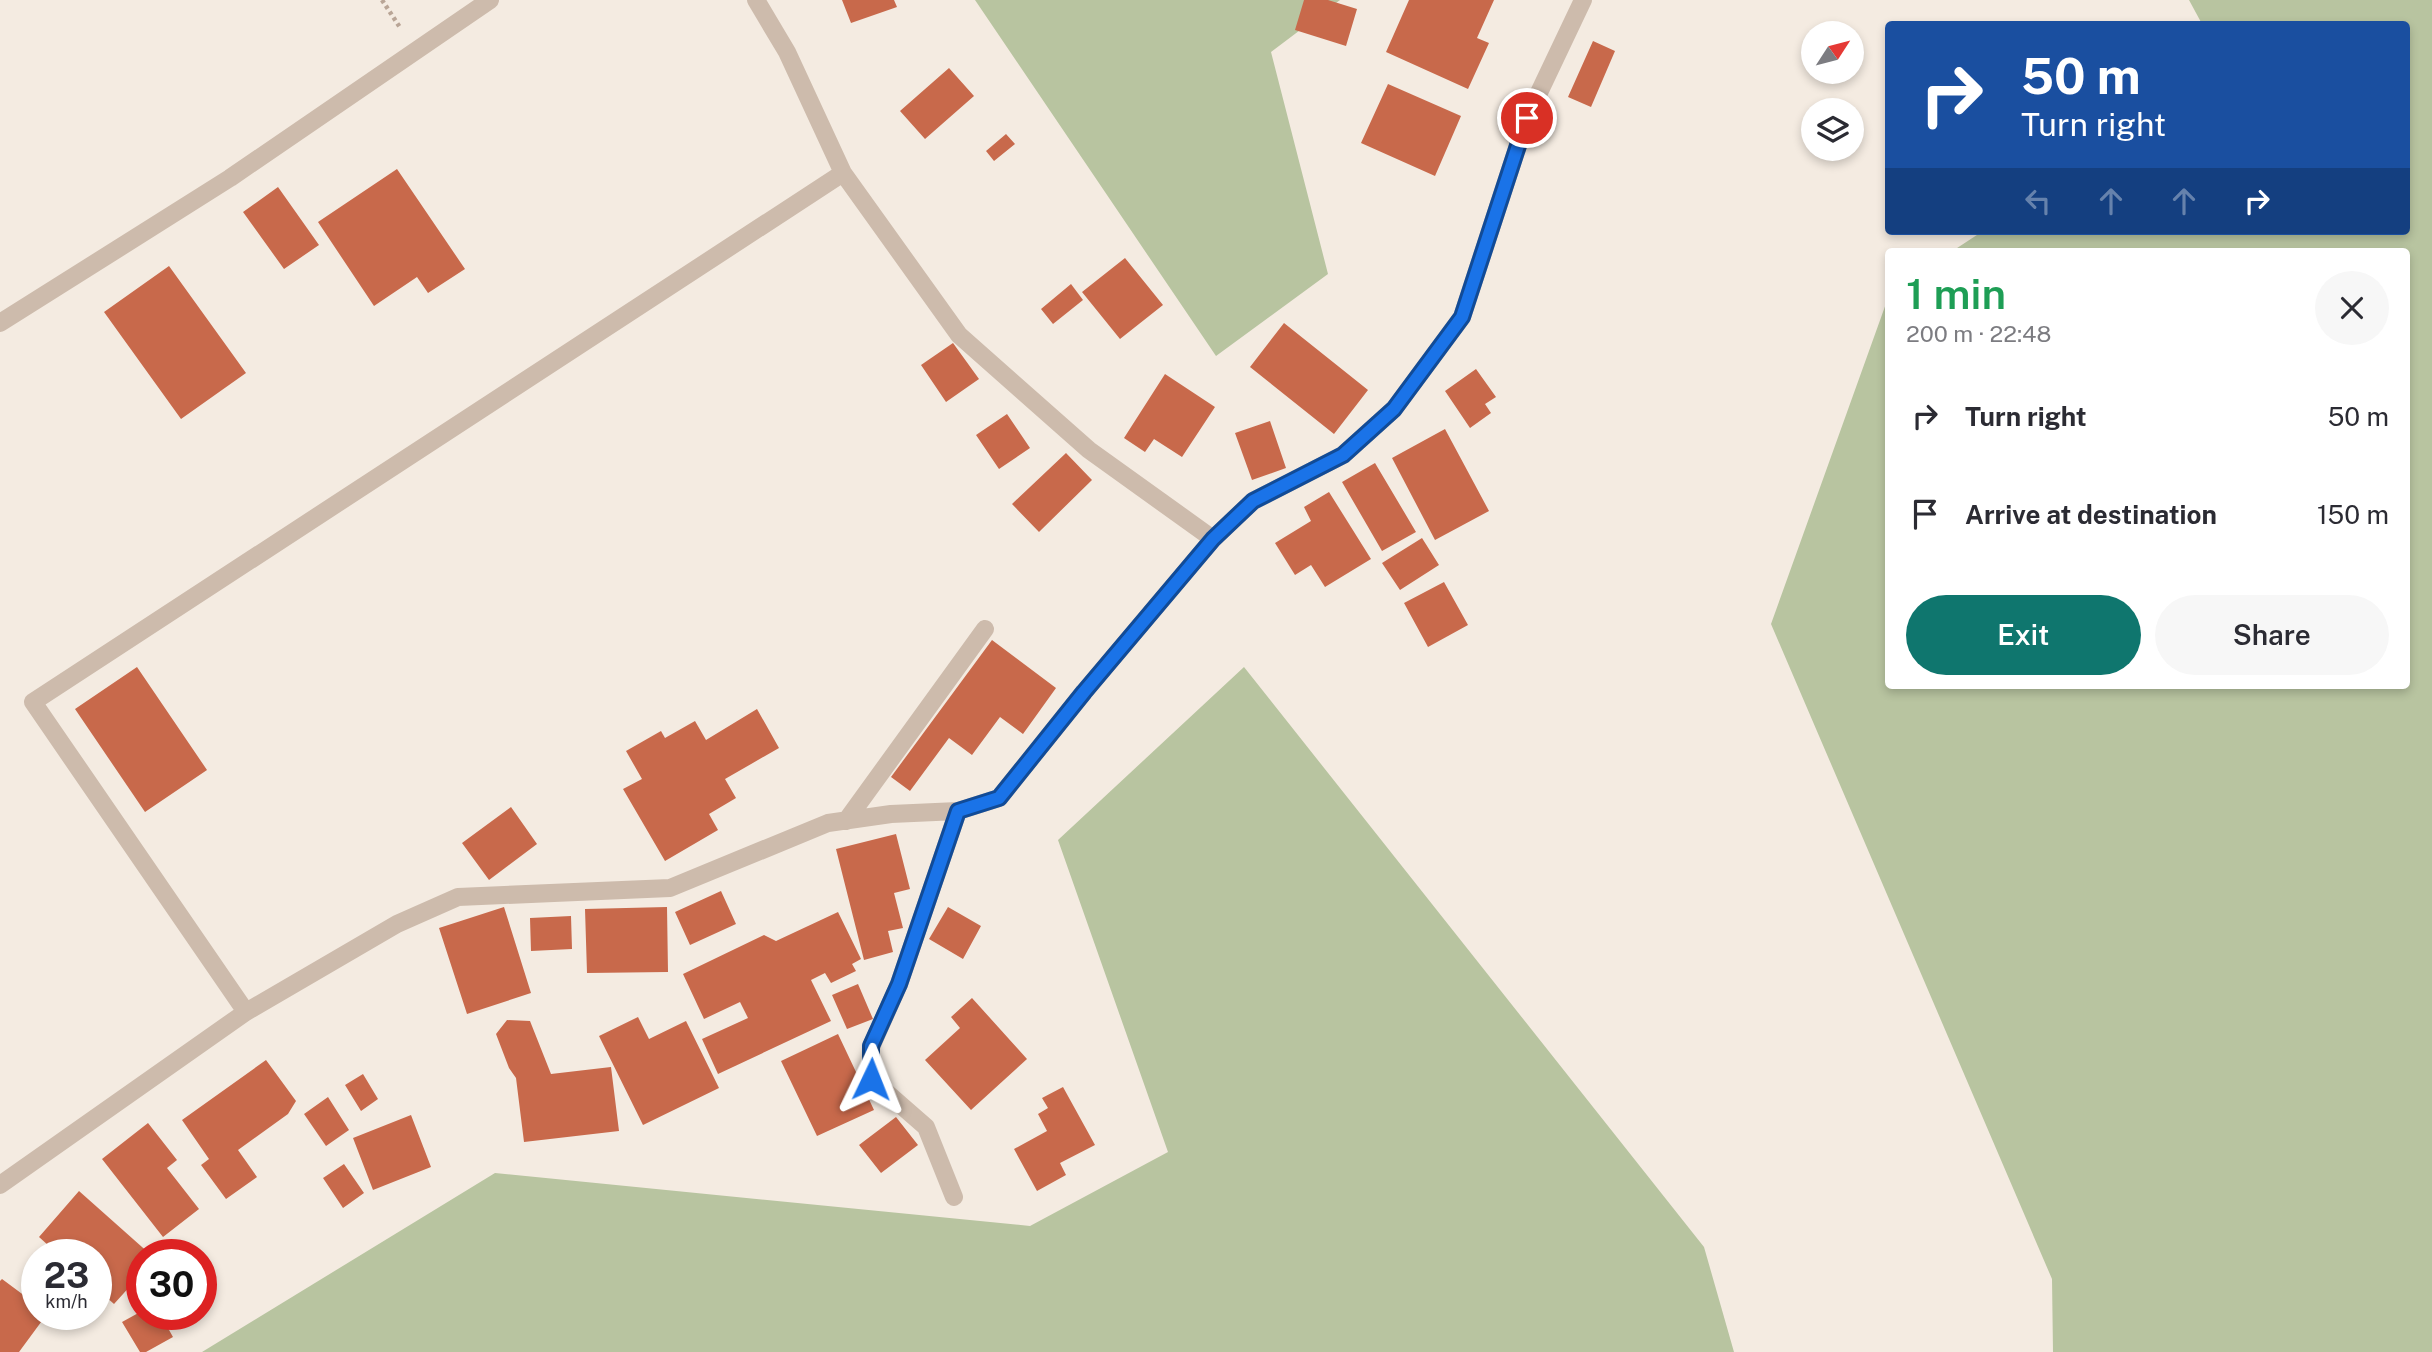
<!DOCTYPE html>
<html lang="en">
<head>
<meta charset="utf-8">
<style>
  body { margin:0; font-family:"Public Sans",sans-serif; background:#f7f7f7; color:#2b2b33; height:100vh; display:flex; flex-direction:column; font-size:26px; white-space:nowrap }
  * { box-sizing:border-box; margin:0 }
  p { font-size:23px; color:#7c7c81 }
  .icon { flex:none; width:38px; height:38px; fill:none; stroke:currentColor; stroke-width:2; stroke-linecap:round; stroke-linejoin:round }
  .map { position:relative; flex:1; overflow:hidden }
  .drawer { position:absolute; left:1885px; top:248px; width:525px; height:441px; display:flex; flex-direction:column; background:#fff; border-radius:7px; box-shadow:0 4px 10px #0003 }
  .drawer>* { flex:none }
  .banner { position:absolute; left:1885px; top:21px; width:525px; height:214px; border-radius:7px; box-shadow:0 4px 10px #0003; background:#1a4fa0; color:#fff; overflow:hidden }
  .needle { width:46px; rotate:54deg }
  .controls { position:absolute; left:1801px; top:21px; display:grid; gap:14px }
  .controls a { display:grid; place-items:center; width:63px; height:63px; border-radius:50%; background:#fff; box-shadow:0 4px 10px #0003; font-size:35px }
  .speed { position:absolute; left:21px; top:1239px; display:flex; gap:14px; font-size:35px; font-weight:700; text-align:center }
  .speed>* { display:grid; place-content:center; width:91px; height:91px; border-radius:50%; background:#fff; box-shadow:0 4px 10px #0003; line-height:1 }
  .speed small { font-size:18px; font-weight:400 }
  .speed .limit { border:10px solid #d22; background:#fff; color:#111 }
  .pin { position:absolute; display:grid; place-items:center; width:60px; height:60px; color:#fff; margin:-30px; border:4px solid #fff; border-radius:50%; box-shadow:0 2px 7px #0007 }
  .me { position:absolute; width:77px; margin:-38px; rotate:2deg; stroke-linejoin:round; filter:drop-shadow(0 0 5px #0008) }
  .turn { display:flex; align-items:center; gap:24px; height:147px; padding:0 21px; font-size:32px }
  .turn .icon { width:91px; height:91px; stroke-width:2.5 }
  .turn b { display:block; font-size:49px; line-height:60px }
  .lanes { display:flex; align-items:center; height:66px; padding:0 21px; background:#0003; justify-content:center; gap:35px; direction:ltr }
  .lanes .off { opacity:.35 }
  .round { display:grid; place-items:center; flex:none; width:74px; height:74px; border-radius:37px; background:#f7f7f7 }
  .headline { display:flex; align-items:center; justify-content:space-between; height:119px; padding:0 21px }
  h1 { font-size:42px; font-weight:600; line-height:52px; color:#1e9e55 }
  .cta { display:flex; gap:14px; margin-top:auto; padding:14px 21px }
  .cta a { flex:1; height:80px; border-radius:42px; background:#0f766e; color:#fff; font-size:28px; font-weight:600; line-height:80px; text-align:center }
  .cta a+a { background:#f7f7f7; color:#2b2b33 }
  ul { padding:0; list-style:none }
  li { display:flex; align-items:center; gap:21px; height:98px; padding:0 21px }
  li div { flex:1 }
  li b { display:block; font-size:26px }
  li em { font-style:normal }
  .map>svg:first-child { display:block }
  .green { fill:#b8c4a0 }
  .building { fill:#c8694b }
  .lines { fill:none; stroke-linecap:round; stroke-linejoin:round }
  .path { stroke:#b9a596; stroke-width:4.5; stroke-dasharray:3.5 3.5; stroke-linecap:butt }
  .minor { stroke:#cdbbac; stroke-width:18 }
  .route-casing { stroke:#114b97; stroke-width:18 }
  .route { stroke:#1a73e8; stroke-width:12 }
</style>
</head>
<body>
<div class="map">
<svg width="2432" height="1352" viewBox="0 0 2432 1352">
  <rect width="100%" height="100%" fill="#f4ebe1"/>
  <!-- green -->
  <path class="green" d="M 975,0 L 1340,0 L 1271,52 L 1328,274 L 1216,356 Z
    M 2189,0 L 2432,0 L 2432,1352 L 2053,1352 L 2052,1279 L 1771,624 L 1888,298 L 1888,686 L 2406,686 L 2406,252 L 1951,252 L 1983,231 L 2406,231 L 2406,24 L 2202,24 Z
    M 1244,667 L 1704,1247 L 1734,1352 L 202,1352 L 495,1173 L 1030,1226 L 1168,1152 L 1058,840 Z"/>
  <!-- building -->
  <path class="building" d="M 842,0 L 894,0 L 897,7 L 851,23 Z
    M 1304,0 L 1328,0 L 1357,9 L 1346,46 L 1295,30 Z
    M 1409,0 L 1494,0 L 1477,38 L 1489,43 L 1468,89 L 1386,52 Z
    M 1593,41 L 1615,51 L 1591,107 L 1568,97 Z
    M 949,68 L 974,96 L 925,139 L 900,111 Z
    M 1388,84 L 1461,116 L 1435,176 L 1361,143 Z
    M 1006,134 L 1015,144 L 994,161 L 986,151 Z
    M 397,169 L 465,269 L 428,293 L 417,277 L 374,306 L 318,222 Z
    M 278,187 L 319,245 L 284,269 L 243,212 Z
    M 1125,258 L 1163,305 L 1120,339 L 1082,292 Z
    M 169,266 L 246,373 L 181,419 L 104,312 Z
    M 1071,284 L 1083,300 L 1053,324 L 1041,309 Z
    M 1284,323 L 1368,390 L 1334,434 L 1250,367 Z
    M 953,343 L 979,379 L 946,402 L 921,365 Z
    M 1476,369 L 1496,397 L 1485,404 L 1491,413 L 1470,428 L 1445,391 Z
    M 1165,374 L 1215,407 L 1182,457 L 1154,439 L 1145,452 L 1124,438 Z
    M 1007,414 L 1030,448 L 999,469 L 976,435 Z
    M 1270,421 L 1286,468 L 1252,480 L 1235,433 Z
    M 1445,429 L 1489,511 L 1435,540 L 1392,458 Z
    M 1066,453 L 1092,480 L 1039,532 L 1012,504 Z
    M 1375,463 L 1416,532 L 1382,551 L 1342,482 Z
    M 1329,492 L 1371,559 L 1325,587 L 1311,565 L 1295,575 L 1275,543 L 1311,521 L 1304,507 Z
    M 1422,538 L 1439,565 L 1400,590 L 1382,563 Z
    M 1444,582 L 1468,625 L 1428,647 L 1404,603 Z
    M 992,640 L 1056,688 L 1023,734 L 1000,717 L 972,755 L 949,738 L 910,791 L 891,777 Z
    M 137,667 L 207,770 L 145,812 L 75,709 Z
    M 757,709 L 779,748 L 725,779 L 736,798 L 709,814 L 718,830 L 665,861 L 623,789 L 642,779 L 626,751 L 661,731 L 665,738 L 695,721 L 706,740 Z
    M 511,807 L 537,844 L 489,880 L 462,843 Z
    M 896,834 L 910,889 L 894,893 L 903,928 L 888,931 L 893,952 L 864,960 L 836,849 Z
    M 721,891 L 736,924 L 690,945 L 675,912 Z
    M 504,907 L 531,993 L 467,1014 L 439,928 Z
    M 667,907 L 668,972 L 587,973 L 585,909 Z
    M 948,907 L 981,926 L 963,959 L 929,939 Z
    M 838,912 L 861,959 L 852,964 L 856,971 L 831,983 L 825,973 L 811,980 L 831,1021 L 718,1074 L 702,1039 L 748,1018 L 740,1002 L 704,1019 L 683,974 L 764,935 L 776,941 Z
    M 571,916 L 572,949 L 531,951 L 530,918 Z
    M 858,984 L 873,1019 L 847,1029 L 832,995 Z
    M 972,998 L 1027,1059 L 971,1110 L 925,1060 L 960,1028 L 951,1017 Z
    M 638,1017 L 649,1039 L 686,1021 L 719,1088 L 643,1125 L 599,1036 Z
    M 507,1020 L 530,1021 L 551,1074 L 611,1067 L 619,1131 L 524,1142 L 516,1078 L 509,1068 L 496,1034 Z
    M 838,1034 L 874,1110 L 817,1136 L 781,1061 Z
    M 266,1060 L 296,1101 L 288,1114 L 238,1150 L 257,1177 L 226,1199 L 201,1165 L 209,1159 L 182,1120 Z
    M 363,1074 L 378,1099 L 361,1111 L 345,1085 Z
    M 1063,1087 L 1095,1145 L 1060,1163 L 1066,1175 L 1037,1191 L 1014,1149 L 1047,1131 L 1038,1114 L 1048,1108 L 1042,1098 Z
    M 328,1097 L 349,1130 L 326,1146 L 304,1114 Z
    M 411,1115 L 431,1167 L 373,1190 L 353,1138 Z
    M 896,1117 L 918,1145 L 881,1173 L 859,1145 Z
    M 148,1123 L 177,1160 L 167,1168 L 199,1209 L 163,1237 L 102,1159 Z
    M 344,1164 L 364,1193 L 343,1208 L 323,1178 Z
    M 79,1191 L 151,1255 L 142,1255 L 142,1273 L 114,1304 L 96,1288 L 96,1255 L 59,1255 L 39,1237 Z
    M 2,1279 L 37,1305 L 37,1314 L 47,1314 L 19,1352 L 0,1352 L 0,1281 Z
    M 142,1311 L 142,1314 L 160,1314 L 173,1337 L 146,1352 L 140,1352 L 122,1322 Z"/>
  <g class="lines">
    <!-- path -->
    <path class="path" d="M 382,0 L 401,29"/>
    <!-- minor -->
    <path class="minor" d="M 756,0 L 787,52 L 843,173 L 959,335 L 1089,450 L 1213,539
      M 0,323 L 230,178 L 490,0
      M 846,821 L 985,629
      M 246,1012 L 33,702 L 843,173
      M 0,1185 L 246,1012 L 397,924 L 458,897 L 670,888 L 828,823 L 891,814 L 958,811 L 999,798 L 1084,692 L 1213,539 L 1253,501 L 1343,455 L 1394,409 L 1462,317 L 1527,118 L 1583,0
      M 954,1197 L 926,1127 L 871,1079 L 871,1047 L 899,984 L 958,811"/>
  </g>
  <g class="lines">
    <!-- route casing -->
    <g class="route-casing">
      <path id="route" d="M 871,1079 L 871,1046 L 899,984 L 958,811 L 999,798 L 1084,692 L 1213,539 L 1253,501 L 1343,455 L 1394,409 L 1462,317 L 1527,118"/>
    </g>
    <!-- route -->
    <use href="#route" class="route"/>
  </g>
</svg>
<div class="controls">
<a><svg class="needle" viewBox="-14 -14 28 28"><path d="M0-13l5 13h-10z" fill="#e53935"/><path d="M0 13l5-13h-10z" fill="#7c7c81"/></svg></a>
<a><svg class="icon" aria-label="layers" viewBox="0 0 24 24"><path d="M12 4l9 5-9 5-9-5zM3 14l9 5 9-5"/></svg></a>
</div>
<div class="speed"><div>23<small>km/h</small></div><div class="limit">30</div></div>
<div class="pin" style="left:1527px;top:118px;background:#d93025"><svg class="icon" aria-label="arrive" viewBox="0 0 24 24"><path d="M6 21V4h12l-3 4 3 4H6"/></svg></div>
<svg class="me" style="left:871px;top:1079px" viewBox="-20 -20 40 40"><path d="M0-17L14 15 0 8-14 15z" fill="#1a73e8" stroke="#fff" stroke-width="4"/></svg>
<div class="banner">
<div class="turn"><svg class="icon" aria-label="right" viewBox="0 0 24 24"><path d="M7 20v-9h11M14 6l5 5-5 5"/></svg><div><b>50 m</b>Turn right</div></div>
<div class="lanes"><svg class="icon off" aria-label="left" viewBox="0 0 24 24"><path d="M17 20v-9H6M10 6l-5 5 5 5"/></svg><svg class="icon off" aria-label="ahead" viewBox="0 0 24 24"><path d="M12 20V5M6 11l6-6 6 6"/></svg><svg class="icon off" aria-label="ahead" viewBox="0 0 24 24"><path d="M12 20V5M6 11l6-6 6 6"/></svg><svg class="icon" aria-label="right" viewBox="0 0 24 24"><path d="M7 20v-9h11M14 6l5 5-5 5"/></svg></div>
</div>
<section class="drawer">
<div class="headline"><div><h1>1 min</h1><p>200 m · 22:48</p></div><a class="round"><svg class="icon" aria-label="close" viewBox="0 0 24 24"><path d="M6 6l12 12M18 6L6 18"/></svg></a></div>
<ul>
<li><svg class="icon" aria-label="right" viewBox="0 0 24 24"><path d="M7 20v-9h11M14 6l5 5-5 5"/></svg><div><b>Turn right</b></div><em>50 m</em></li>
<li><svg class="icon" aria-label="arrive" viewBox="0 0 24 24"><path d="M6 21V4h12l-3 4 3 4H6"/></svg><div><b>Arrive at destination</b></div><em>150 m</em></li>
</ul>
<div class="cta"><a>Exit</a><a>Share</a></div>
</section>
</div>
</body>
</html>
